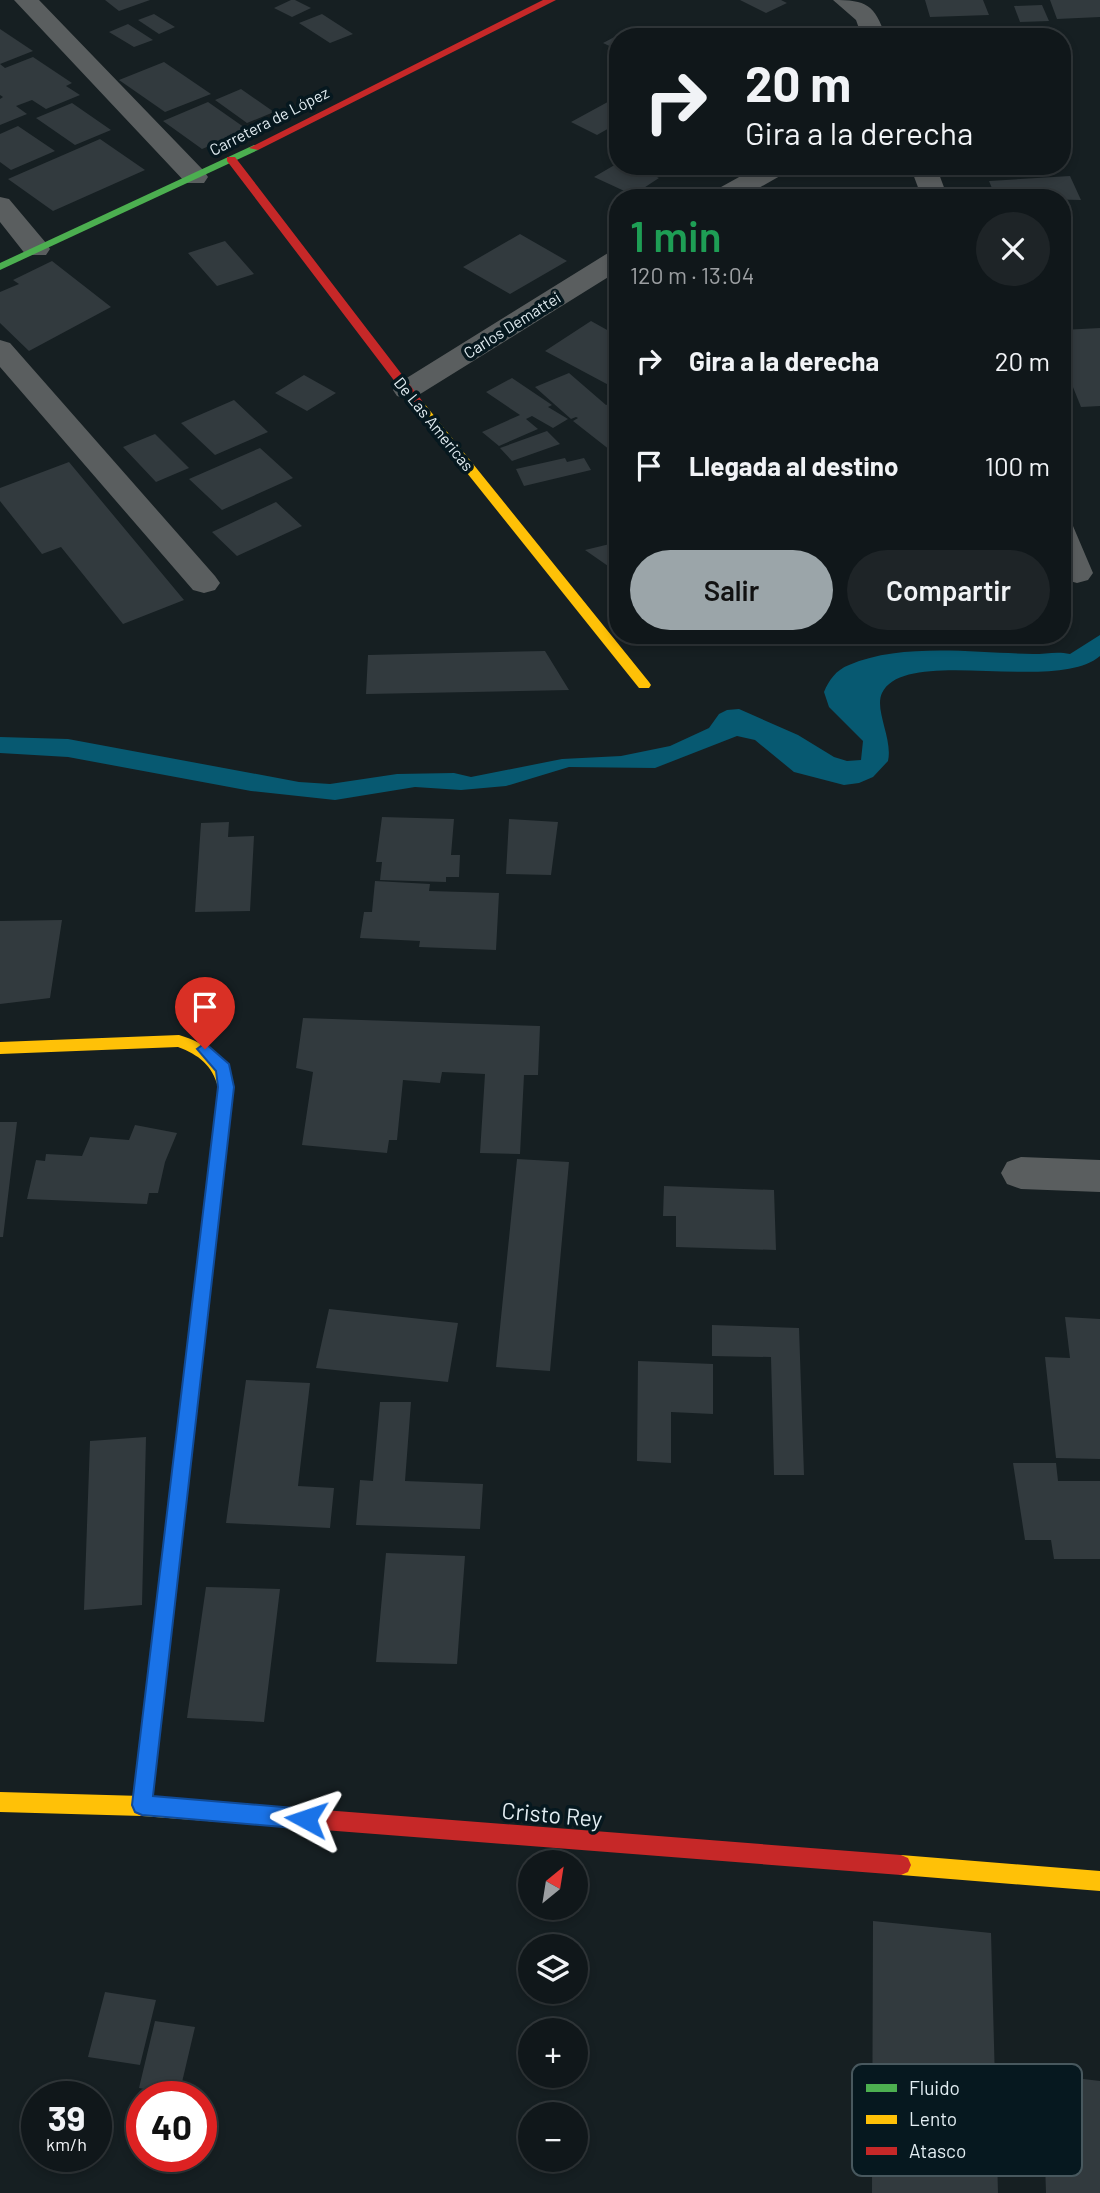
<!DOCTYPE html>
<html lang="es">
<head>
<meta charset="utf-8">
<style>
  body { margin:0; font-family:Barlow,sans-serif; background:#1e2427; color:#f1f3f6; height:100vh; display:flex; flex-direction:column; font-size:26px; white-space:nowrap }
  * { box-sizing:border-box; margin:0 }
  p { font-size:23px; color:#9c9fa2 }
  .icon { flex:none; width:38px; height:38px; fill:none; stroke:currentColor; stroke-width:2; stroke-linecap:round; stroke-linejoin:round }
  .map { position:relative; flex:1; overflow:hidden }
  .drawer { position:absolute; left:609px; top:189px; width:462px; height:455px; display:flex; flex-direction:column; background:#10171a; border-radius:28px; box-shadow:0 4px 10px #0003,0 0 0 2px #303639 }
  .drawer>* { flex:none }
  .hud { position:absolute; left:609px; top:28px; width:462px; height:147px; border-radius:28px; box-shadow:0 4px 10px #0003,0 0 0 2px #303639; background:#10171a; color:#f1f3f6; overflow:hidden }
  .needle { width:46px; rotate:30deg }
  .fabs { position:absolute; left:518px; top:1850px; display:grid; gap:14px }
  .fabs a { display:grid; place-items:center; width:70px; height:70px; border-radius:50%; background:#10171a; box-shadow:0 4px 10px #0003,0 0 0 2px #303639; font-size:35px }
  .speed { position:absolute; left:21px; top:2081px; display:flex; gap:14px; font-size:35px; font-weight:700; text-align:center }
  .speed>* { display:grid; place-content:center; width:91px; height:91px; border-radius:50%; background:#10171a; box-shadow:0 4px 10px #0003,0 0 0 2px #303639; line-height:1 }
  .speed small { font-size:18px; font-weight:400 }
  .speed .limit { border:10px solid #d22; background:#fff; color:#111 }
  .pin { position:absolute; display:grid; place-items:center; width:60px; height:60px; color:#fff; margin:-72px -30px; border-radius:50% 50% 50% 0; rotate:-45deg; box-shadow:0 0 7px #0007 }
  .pin .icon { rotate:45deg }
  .me { position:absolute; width:77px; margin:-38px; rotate:275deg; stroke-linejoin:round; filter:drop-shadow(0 0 5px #0008) }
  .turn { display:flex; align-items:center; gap:24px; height:147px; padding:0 21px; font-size:32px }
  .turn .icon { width:91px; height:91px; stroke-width:2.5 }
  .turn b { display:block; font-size:49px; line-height:60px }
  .round { display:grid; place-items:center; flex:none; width:74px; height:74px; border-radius:37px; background:#1e2427 }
  .summary { display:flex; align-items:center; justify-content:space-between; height:119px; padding:0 21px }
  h1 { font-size:42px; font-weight:600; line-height:52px; color:#1e9e55 }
  .action { display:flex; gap:14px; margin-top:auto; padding:14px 21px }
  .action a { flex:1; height:80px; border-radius:42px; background:#9ba5a9; color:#111; font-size:28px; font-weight:600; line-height:80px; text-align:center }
  .action a+a { background:#1e2427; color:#f1f3f6 }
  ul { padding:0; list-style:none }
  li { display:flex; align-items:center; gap:21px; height:105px; padding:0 21px }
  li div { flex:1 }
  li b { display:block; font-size:26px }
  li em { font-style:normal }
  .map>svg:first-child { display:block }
  .water { fill:#075971 }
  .building { fill:#323a3e }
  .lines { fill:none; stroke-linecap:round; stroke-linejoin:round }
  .street { fill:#5a5e5f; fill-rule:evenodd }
  .fast { fill:#4caf50; fill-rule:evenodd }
  .slow { fill:#ffc107; fill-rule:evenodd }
  .jam { fill:#c62828; fill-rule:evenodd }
  .route { fill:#1a73e8; stroke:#114b97; stroke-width:2 }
  .labels { text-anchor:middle; stroke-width:7; stroke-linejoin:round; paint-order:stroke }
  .far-street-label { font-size:16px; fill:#e2edf2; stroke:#06181f }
  .near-street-label { font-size:23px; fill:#e2edf2; stroke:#06181f }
  .key { fill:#06181f; stroke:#48585e; stroke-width:2 }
  .key-label { font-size:19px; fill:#e2edf2 }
</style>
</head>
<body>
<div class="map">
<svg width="1100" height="2193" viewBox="0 0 1100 2193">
  <rect width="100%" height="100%" fill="#161f22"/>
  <!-- water -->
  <path class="water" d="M 1100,635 L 1100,656 C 1056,694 905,645 882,693 C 874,710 893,739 888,761 L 873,777 L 859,783 L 844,785 L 794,772 L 755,740 L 737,736 L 655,768 L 569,767 L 506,786 L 461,790 L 415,787 L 335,800 L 251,791 L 68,757 L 0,753 L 0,737 L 68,739 L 299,782 L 330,784 L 397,774 L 454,773 L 471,777 L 562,759 L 621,756 L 670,746 L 709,728 L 719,714 L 727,710 L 739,709 L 798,735 L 834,757 L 847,761 L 861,760 L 863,741 L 829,707 L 824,692 C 829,680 836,670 849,665 C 902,642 977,653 1033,654 C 1046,654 1057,651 1070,654 Z"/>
  <!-- building -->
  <path class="building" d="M 105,0 L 150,0 L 119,11 Z
    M 291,0 L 295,0 L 311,8 L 292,17 L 274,8 Z
    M 740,0 L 781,0 L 787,3 L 766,13 Z
    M 925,0 L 983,0 L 989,15 L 930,17 Z
    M 1050,0 L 1100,0 L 1100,17 L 1057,19 Z
    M 1042,5 L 1049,21 L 1020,22 L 1014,6 Z
    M 154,14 L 175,27 L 159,34 L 138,20 Z
    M 322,14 L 353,34 L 330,43 L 299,23 Z
    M 128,24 L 153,40 L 134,47 L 109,32 Z
    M 759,26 L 786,37 L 739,37 Z
    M 0,29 L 33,51 L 0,64 L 5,68 L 33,57 L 72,83 L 66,86 L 80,95 L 46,109 L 32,100 L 16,106 L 27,114 L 0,125 L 0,99 L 3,97 L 0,95 Z
    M 1016,30 L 1018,37 L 933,37 L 932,33 Z
    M 626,31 L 637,37 L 618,37 L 618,50 L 603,43 Z
    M 164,62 L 211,94 L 165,112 L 119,80 Z
    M 241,89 L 274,112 L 247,123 L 215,100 Z
    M 615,98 L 618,99 L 618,123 L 597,135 L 571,122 Z
    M 208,102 L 248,130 L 202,149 L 163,121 Z
    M 72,103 L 111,130 L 75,145 L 36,118 Z
    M 18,126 L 55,151 L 11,170 L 0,162 L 0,134 Z
    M 100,139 L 145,170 L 53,211 L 8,179 Z
    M 618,163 L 618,166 L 633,166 L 659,178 L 633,195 L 594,177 Z
    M 1070,176 L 1081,200 L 996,198 L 989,181 Z
    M 520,234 L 567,261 L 510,294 L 463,267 Z
    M 225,241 L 254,274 L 217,286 L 188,253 Z
    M 52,261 L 111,307 L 29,351 L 0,323 L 0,292 L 19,284 L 13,280 Z
    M 591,321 L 618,336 L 618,390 L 545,351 Z
    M 1100,328 L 1100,406 L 1081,407 L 1062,360 L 1062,330 Z
    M 569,373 L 606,405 L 618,400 L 618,447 L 610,450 L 573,421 L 578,418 L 576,417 L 571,419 L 535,387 Z
    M 304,375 L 336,393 L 307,411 L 275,393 Z
    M 512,378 L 552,405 L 548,407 L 568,419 L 553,428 L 532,416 L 526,419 L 538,429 L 499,446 L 482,432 L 520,415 L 486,392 Z
    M 234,400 L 268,432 L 215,455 L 181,423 Z
    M 547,431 L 560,444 L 512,461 L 500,448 Z
    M 155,434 L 189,468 L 156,482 L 123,447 Z
    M 260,448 L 293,478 L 222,510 L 189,479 Z
    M 565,458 L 567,462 L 584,458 L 591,470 L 524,486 L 516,469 Z
    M 69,462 L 184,600 L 123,624 L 61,547 L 42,554 L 0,501 L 0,488 Z
    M 276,502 L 302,526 L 237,556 L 212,532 Z
    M 618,542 L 618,564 L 608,566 L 585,550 Z
    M 545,651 L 569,690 L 366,694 L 368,655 Z
    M 382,817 L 454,819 L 451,855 L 460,855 L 459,877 L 446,877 L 446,882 L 380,880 L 382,862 L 376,862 Z
    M 509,819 L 558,822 L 551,875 L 506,874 Z
    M 229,822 L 228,837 L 254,836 L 250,911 L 195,912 L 201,823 Z
    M 375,881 L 430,884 L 429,891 L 499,893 L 496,950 L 419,947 L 420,941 L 360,938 L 364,912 L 372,912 Z
    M 62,920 L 50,998 L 0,1004 L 0,921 Z
    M 303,1018 L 540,1026 L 538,1075 L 524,1075 L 520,1154 L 480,1153 L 485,1074 L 442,1072 L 440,1083 L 403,1080 L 397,1140 L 389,1140 L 387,1153 L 302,1145 L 313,1072 L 296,1068 Z
    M 0,1122 L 17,1122 L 3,1237 L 0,1237 Z
    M 135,1125 L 177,1133 L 165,1162 L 158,1193 L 149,1193 L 147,1204 L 27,1199 L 36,1160 L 45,1161 L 46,1154 L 82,1156 L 90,1137 L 129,1140 Z
    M 517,1159 L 569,1162 L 550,1371 L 496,1367 Z
    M 664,1186 L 774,1190 L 776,1250 L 676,1247 L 676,1216 L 663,1216 Z
    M 329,1309 L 458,1323 L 448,1382 L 316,1368 Z
    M 1065,1317 L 1100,1319 L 1100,1459 L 1056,1458 L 1045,1357 L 1070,1358 Z
    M 712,1325 L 799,1328 L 804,1475 L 774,1475 L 771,1357 L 712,1356 Z
    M 638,1361 L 713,1364 L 713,1414 L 671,1412 L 671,1463 L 637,1461 Z
    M 246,1380 L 310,1383 L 298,1486 L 334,1488 L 330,1528 L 226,1523 Z
    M 380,1402 L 411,1402 L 405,1481 L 483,1484 L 480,1529 L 356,1525 L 360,1480 L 373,1481 Z
    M 146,1437 L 142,1605 L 84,1610 L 90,1441 Z
    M 1013,1463 L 1056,1463 L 1058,1481 L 1100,1481 L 1100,1559 L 1054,1559 L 1051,1540 L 1025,1540 Z
    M 386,1553 L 465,1556 L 457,1664 L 376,1662 Z
    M 206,1587 L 280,1589 L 264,1722 L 187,1718 Z
    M 873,1921 L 991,1933 L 998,2193 L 872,2193 Z
    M 105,1992 L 156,2000 L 140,2065 L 88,2057 Z
    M 155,2021 L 195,2027 L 179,2095 L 139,2088 Z
    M 1042,2074 L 1100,2081 L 1100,2193 L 1046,2193 Z"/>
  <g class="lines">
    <!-- street -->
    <path class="street" d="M 14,0 L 39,0 L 204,171 L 208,177 L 204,183 L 186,183 Z
      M 833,0 C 867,0 874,4 886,37 L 862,37 L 856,20 Z
      M 759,166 L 791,166 L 787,172 L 741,198 L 708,198 L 712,192 Z
      M 910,166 L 936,166 L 948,198 L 922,198 Z
      M 0,197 L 9,199 L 46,243 L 50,249 L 46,255 L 26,255 L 0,222 Z
      M 618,251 L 618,271 L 417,396 L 407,399 L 397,396 L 393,390 L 397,384 L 608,253 Z
      M 0,340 L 10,343 L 215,576 L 220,583 L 215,590 L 204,593 L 193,590 L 0,367 Z
      M 1062,523 L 1073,526 L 1093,573 L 1088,580 L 1077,583 L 1066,580 L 1062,575 Z
      M 1021,1157 L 1100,1160 L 1100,1192 L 1021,1189 L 1007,1184 L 1001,1173 L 1007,1162 Z"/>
    <!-- fast -->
    <path class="fast" d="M 254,145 L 258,146 L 258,150 L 0,270 L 0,263 Z"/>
    <!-- slow -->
    <path class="slow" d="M 419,401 L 423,402 L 649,682 L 651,685 L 649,688 L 639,688 L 415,408 L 413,405 Z
      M 179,1035 C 208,1044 225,1057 234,1087 L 197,1413 L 194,1418 L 188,1421 L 182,1418 L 179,1413 L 218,1087 C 212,1065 199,1055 178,1047 L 0,1054 L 0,1042 Z
      M 0,1792 L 142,1796 L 298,1808 L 305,1811 L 308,1818 L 305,1825 L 298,1828 L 142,1816 L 0,1812 Z
      M 901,1855 L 1100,1871 L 1100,1891 L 901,1875 L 894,1872 L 891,1865 L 894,1858 Z"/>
    <!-- jam -->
    <path class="jam" d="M 543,0 L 556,0 L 258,150 L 249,148 Z
      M 227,157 L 235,157 L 423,402 L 423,408 L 415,408 L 227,161 Z
      M 188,1405 L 194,1408 L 197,1413 L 152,1806 L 149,1813 L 142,1816 L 135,1813 L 132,1806 L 179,1413 L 182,1408 Z
      M 298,1808 L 901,1855 L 908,1858 L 911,1865 L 908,1872 L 901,1875 L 298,1828 L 291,1825 L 288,1818 L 291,1811 Z"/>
  </g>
  <!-- route -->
  <path class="route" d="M 205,1043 L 229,1064 L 234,1087 L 153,1796 L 306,1809 L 313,1812 L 316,1819 L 313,1826 L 306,1829 L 142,1815 L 135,1812 L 132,1805 L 218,1087 L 216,1071 L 197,1049 Z"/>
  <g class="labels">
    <!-- far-street labels -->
    <g class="far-street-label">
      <text transform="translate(269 121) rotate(-27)" y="6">Carretera de López</text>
      <text transform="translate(512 325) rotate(-32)" y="6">Carlos Demattei</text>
      <text transform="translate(434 424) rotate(51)" y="6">De Las Americas</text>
    </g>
    <!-- near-street labels -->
    <g class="near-street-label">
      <text transform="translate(552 1815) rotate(5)" y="8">Cristo Rey</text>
    </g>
  </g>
  <!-- legend -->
  <rect x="852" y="2064" width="230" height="112" rx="10" class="key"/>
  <rect x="866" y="2084" width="31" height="8" fill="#4caf50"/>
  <rect x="866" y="2115" width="31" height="9" fill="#ffc107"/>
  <rect x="866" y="2147" width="31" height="8" fill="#c62828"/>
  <g class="key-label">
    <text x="909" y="2095">Fluido</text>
    <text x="909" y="2126">Lento</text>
    <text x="909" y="2158">Atasco</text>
  </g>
</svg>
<div class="fabs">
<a><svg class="needle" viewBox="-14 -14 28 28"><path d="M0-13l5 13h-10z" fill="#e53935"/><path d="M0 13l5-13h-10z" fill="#9c9fa2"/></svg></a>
<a><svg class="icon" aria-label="layers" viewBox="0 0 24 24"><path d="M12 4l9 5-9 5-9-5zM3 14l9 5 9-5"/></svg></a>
<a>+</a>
<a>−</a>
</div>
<div class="speed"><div>39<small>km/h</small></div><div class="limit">40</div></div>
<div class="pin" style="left:205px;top:1049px;background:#d93025"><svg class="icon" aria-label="arrive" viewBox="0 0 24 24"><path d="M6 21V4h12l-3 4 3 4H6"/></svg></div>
<svg class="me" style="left:306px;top:1819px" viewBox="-20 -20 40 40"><path d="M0-17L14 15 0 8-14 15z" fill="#1a73e8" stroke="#fff" stroke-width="4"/></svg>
<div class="hud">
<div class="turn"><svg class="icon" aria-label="right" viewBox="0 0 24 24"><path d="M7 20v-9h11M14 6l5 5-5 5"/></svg><div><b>20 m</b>Gira a la derecha</div></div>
</div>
<section class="drawer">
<div class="summary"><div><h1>1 min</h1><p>120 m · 13:04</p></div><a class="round"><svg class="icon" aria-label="close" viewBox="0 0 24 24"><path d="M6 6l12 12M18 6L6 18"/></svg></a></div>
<ul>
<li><svg class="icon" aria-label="right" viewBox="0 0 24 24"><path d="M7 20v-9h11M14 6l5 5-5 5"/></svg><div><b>Gira a la derecha</b></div><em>20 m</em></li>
<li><svg class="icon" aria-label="arrive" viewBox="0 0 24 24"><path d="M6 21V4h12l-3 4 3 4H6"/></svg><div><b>Llegada al destino</b></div><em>100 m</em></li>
</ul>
<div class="action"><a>Salir</a><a>Compartir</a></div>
</section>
</div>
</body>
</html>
